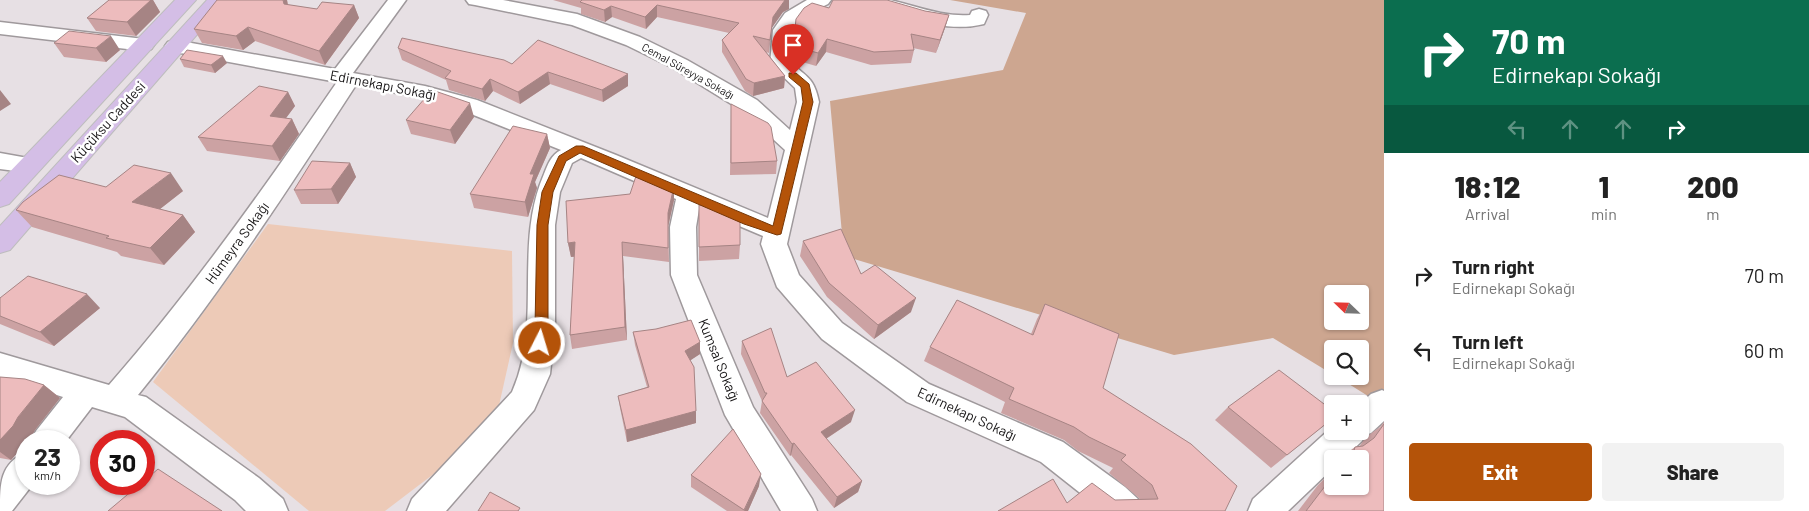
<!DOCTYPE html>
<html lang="en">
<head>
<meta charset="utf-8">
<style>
  body { margin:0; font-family:Barlow,sans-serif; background:#f2f2f2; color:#222; height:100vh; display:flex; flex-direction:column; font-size:19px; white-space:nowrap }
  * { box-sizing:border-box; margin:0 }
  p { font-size:16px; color:#767676 }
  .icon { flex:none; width:28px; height:28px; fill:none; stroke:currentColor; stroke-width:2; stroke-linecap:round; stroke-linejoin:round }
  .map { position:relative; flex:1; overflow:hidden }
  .details { display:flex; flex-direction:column; background:#fff; width:425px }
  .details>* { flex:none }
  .hud { background:#0b6e4f; color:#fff; overflow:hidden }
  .needle { width:32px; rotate:293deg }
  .tools { position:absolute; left:1324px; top:285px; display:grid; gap:10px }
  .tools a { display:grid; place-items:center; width:45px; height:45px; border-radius:5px; background:#fff; box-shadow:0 1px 4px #0004; font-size:25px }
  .speed { position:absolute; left:15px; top:430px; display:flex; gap:10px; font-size:25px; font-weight:700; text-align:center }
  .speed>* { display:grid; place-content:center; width:65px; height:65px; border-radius:50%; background:#fff; box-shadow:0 1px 4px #0004; line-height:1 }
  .speed small { font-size:12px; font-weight:400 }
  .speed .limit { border:8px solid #d22; background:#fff; color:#111 }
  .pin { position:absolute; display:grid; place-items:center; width:42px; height:42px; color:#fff; margin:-51px -21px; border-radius:50% 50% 50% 0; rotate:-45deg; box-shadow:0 0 5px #0007 }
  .pin .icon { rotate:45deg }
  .me { position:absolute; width:55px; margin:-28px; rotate:5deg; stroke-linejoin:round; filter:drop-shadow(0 0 4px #0008) }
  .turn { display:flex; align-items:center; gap:18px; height:105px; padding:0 25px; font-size:22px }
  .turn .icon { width:65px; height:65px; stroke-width:2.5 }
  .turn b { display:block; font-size:35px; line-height:42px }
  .lanes { display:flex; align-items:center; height:48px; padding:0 25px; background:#0003; justify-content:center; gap:25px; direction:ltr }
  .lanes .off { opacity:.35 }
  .eta { display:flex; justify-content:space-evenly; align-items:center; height:85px; text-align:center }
  .eta b { font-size:30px; font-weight:800; line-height:35px }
  .cta { display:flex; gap:10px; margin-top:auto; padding:10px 25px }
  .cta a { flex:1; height:58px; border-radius:5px; background:#b45309; color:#fff; font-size:20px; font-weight:800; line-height:58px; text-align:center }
  .cta a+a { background:#f2f2f2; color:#222 }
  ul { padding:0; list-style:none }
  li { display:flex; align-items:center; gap:15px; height:75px; padding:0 25px }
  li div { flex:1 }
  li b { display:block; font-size:19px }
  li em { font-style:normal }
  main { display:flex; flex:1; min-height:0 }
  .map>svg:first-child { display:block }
  .green { fill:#edcab7 }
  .forest { fill:#cda690; fill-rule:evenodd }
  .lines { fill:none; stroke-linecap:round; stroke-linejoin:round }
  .minor-casing { stroke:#9f999c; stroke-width:3 }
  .primary-casing { stroke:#bebdbe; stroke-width:2 }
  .minor { fill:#fff; fill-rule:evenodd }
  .primary { fill:#d4bee6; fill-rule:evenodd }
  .wall { fill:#cca2a3 }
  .shaded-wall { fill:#a68484 }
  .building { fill:#edbcbd; stroke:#a68484 }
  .route { fill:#b45309; stroke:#753606 }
  .labels { text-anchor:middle; stroke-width:5; stroke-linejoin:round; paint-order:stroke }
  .far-street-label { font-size:11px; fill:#171516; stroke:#fff }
  .street-label { font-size:14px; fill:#171516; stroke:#fff }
</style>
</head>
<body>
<main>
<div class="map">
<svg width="1384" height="511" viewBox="0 0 1384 511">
  <rect width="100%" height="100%" fill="#e7e0e4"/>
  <!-- green -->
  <path class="green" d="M 268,224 L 512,251 L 513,343 L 498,410 L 452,460 L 385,511 L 309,511 L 153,382 Z"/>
  <!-- forest -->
  <path class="forest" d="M 950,0 L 1384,0 L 1384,406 L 1336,376 L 1360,376 L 1360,349 L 1332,349 L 1332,374 L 1273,338 L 1174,355 L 844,256 L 830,101 L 1003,70 L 1026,13 ZM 1332,294 L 1360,294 L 1360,321 L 1332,321 Z"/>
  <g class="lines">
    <!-- minor casing -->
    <g class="minor-casing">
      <path id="minor" d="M 388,0 L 406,0 L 353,73 L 425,86 L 477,100 L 616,155 L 768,218 L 785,150 L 741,110 L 673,68 L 626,45 L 572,25 L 475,5 L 469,4 L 466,0 L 503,0 L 577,14 L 640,37 L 687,60 L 757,100 L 790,130 L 797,102 L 795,88 L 770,64 L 773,30 L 785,13 L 807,0 L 831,0 L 828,4 C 794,20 789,23 790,62 C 808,78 814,78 819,102 L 787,244 L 799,275 L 842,323 L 929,384 L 1063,442 L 1125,487 L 1138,499 L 1143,511 L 1103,511 L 1041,462 L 907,402 L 822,339 L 777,287 L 761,244 L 763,236 L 699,209 L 696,227 L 697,275 L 753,407 L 812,499 L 817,511 L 781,511 L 725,415 L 671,275 L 670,227 L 676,199 L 581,158 L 572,163 L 560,192 L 555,225 L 555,327 L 550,374 L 534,410 L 446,511 L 407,511 L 412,499 L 512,392 C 521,371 526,348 527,325 C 530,274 523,222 544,174 C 548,164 551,155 561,150 L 461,110 L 422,98 L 356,85 C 287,191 218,297 138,395 L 146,397 L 259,478 L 283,499 L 288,511 L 246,511 L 235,500 L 125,417 L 92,407 L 66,441 L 31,441 L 36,431 L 63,397 L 0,377 L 0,353 L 109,385 C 192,290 265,187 337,82 L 175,52 L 168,50 L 165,46 L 168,42 L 175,40 L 335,69 Z
        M 859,0 C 869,0 880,0 890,0 C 917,6 941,17 970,15 L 972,11 L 979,9 L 986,11 L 988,15 L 984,24 C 944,34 900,15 862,4 Z
        M 0,22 L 144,39 L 151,41 L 154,45 L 151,49 L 144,51 L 0,34 Z
        M 0,153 L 39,160 L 43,165 L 39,170 L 31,173 L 0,169 Z
        M 1382,390 L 1384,391 L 1384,421 L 1371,433 L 1365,435 L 1362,441 L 1343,459 L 1332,459 L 1332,469 L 1288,511 L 1248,511 L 1253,499 L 1332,427 L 1332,431 L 1360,431 L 1360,404 L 1371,394 Z
        M 26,452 L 26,484 L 33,484 L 12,511 L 0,511 C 0,483 0,464 26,452 Z"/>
    </g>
    <!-- primary casing -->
    <g class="primary-casing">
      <path id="primary" d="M 175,0 L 196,0 L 9,204 L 0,207 L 0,182 Z
        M 207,0 L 227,0 L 10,250 L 0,253 L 0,226 Z"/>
    </g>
    <!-- minor -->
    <use href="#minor" class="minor"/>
    <!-- primary -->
    <use href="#primary" class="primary"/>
  </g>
  <!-- wall -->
  <path class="wall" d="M 109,0 L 153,0 L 160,12 L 136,36 L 96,31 L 87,18 Z
    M 287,0 L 288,5 L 317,9 L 354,5 L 359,18 L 325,65 L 255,41 L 243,50 L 202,43 L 194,29 Z
    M 553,0 L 789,0 L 789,9 L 783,12 L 771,29 L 769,53 L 766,52 L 785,76 L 784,88 L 753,96 L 745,91 L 722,52 L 722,40 L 729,33 L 657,17 L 646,29 L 612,17 L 605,22 L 581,14 L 581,8 Z
    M 829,8 L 925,11 L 949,15 L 945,28 L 936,53 L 913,48 L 914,50 L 911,63 L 871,65 L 826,52 L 816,66 L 792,59 L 796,19 Z
    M 54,43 L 120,50 L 106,62 L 64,57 Z
    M 398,48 L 512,64 L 628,74 L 628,86 L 603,102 L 550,84 L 520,104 L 493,91 L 485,101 L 449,90 L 446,80 L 402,60 Z
    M 180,59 L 227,63 L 215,73 L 184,67 Z
    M 288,92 L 295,106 L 286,118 L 292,119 L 299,134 L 280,161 L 207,151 L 198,137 Z
    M 731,104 L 777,161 L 776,174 L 730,175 Z
    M 474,117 L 455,144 L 411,134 L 406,120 Z
    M 547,134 L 550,148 L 535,182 L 537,188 L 528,217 L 474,208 L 470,194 Z
    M 350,163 L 356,177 L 338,204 L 301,204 L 294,190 Z
    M 674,186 L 674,200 L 668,227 L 669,262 L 623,256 L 627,340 L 572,349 L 570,335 L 574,257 L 571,257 L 568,243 L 630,194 Z
    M 106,187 L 183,191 L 160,209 L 183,215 L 195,232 L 164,265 L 121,256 L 117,252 L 32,227 L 16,210 Z
    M 699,205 L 740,245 L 739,259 L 699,261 Z
    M 803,241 L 861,274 L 911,312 L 874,339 L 827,297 L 800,256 Z
    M 0,298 L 100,308 L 54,346 L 0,324 Z
    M 1045,304 L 1103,388 L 1225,511 L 1067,503 L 1140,500 L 1139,498 L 1109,473 L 1113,468 L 1078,451 L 1064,440 L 1001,413 L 1005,402 L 924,361 L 930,347 L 1031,334 L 1037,319 Z
    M 633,332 L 700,342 L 700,354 L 690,360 L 696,423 L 627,442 L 620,408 L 618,396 L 647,387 L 635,345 Z
    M 742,341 L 787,377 L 851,422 L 826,439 L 862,481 L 858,492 L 834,508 L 791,455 L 790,456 L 760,413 L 762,401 L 741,354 Z
    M 0,377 L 44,385 L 60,398 L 35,430 L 30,439 L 26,441 L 26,443 L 11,460 L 0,458 Z
    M 1228,407 L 1332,419 L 1271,468 L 1215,420 Z
    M 1384,422 L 1384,511 L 1298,511 L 1318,485 L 1332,471 L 1332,486 L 1360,459 L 1339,459 L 1355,447 L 1359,447 L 1366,437 L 1380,427 Z
    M 691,475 L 759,486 L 748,511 L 727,511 L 691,487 Z"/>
  <!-- shaded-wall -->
  <path class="shaded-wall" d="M 151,0 L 153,0 L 160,12 L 136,36 L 127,22 Z
    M 283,0 L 287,0 L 290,18 L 284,4 Z
    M 785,0 L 789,0 L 789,9 L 783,12 L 771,29 L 769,53 L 773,17 Z
    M 354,5 L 359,18 L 325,65 L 319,51 Z
    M 657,5 L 657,17 L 646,29 L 645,17 Z
    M 611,6 L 612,17 L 605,22 L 604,10 Z
    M 949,15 L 945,28 L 936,53 L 940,40 Z
    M 248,27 L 255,41 L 243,50 L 236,36 Z
    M 111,36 L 120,50 L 106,62 L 96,48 Z
    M 827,39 L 826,52 L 816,66 L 818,53 Z
    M 223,56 L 227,63 L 215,73 L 211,65 Z
    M 548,72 L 550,84 L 520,104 L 518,92 Z
    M 628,74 L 628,86 L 603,102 L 602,90 Z
    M 785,76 L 784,88 L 753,96 L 754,83 Z
    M 490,79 L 493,91 L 485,101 L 482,89 Z
    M 0,90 L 11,104 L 0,111 Z
    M 288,92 L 295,106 L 277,130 L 270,116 Z
    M 470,103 L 474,117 L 455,144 L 450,130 Z
    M 292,119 L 299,134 L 280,161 L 272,146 Z
    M 547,134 L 550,148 L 535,182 L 537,188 L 528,217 L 525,202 L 530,174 Z
    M 350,163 L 356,177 L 338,204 L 331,189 Z
    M 171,173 L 183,191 L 146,220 L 132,202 Z
    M 674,186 L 674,200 L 668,227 L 669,262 L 668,213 Z
    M 183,215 L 195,232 L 164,265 L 150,248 Z
    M 575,242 L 577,256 L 571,257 L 568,243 Z
    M 622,242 L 623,256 L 627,340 L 625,327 Z
    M 87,294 L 100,308 L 54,346 L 40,332 Z
    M 916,298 L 911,312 L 874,339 L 878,325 Z
    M 700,342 L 700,354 L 685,364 L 685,351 Z
    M 44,385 L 60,398 L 35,430 L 30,439 L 28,441 L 26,441 L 26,443 L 11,460 L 0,452 L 0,440 Z
    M 855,410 L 851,422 L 818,444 L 821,432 Z
    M 696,411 L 696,423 L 627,442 L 626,430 Z
    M 794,443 L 791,455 L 790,456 L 792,444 Z
    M 761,474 L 759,486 L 748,511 L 744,511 Z
    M 862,481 L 858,492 L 834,508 L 837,497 Z"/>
  <!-- building -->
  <path class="building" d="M 109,0 L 151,0 L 127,22 L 87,18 Z
    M 217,0 L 283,0 L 284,4 L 317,9 L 322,2 L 354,5 L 319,51 L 248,27 L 236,36 L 194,29 Z
    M 582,0 L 785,0 L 773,17 L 770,40 L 753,36 L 785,76 L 754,83 L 746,79 L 722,40 L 739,23 L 657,5 L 645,17 L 611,6 L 604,10 L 580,2 Z
    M 833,0 L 887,0 L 925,11 L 949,15 L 940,40 L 911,34 L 914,50 L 874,52 L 827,39 L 818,53 L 793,46 L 796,19 L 804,8 L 812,3 L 829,8 Z
    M 69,31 L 111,36 L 96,48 L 54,43 Z
    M 402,38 L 504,60 L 512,64 L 538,40 L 628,74 L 602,90 L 548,72 L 518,92 L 490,79 L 482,89 L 445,78 L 451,71 L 398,48 Z
    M 187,50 L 223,56 L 211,65 L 180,59 Z
    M 259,86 L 288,92 L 270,116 L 292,119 L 272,146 L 198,137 Z
    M 432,90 L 470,103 L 450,130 L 406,120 Z
    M 731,104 L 768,123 L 771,127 L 777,161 L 731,163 Z
    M 513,126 L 547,134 L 530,174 L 534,174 L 525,202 L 470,194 Z
    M 312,161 L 350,163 L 331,189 L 294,190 Z
    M 134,165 L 171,173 L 132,202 L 183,215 L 150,248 L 106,238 L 109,236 L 16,210 L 23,202 L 59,175 L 106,187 Z
    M 636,176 L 657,179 L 674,186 L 668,213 L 668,248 L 622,242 L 625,327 L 570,335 L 575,242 L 568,243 L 566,201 L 630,194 Z
    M 699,205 L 721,206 L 740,214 L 740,245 L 699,247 Z
    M 841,229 L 861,274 L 875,265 L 916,298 L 878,325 L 829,283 L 803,241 Z
    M 28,276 L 87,294 L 40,332 L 0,316 L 0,298 Z
    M 957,300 L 1033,335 L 1045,304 L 1119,334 L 1103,388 L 1191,444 L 1237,486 L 1225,511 L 998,511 L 1053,479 L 1067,503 L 1092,483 L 1115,500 L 1158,499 L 1152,485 L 1121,460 L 1126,455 L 1089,437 L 1074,427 L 1009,399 L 1014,388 L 930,347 Z
    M 691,320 L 700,342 L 685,351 L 694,367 L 696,411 L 626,430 L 618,396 L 649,387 L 633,332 L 656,329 Z
    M 771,328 L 787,377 L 816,362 L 855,410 L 821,432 L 862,481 L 837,497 L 794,443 L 792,444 L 762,401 L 767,393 L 765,393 L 742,341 Z
    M 1279,370 L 1332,410 L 1332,419 L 1287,455 L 1228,407 Z
    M 0,377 L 25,379 L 44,385 L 18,417 L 13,426 L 0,440 Z
    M 1384,424 L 1384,511 L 1306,511 L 1332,477 L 1332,486 L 1360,486 L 1360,459 L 1350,459 L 1352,457 L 1355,447 L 1363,446 L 1374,438 Z
    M 733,429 L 761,474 L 744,510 L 691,475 Z
    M 158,469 L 222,511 L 108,511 L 140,484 L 144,484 L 144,481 Z
    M 490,492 L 520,508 L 518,511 L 478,511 Z"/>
  <!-- route -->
  <path class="route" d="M 789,73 L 796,73 L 809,84 L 813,102 L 781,234 L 777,235 L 744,224 L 580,153 L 566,161 L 553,192 L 548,225 L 548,327 L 544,346 L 540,348 L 535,346 L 533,343 L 535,327 L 537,225 L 542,192 L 559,156 L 576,146 L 583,146 L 773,226 L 803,102 L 801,87 L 789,77 Z"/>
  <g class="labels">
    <!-- far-street labels -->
    <g class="far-street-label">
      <text transform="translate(688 71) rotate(29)" y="4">Cemal Süreyya Sokağı</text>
    </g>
    <!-- street labels -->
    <g class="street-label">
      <text transform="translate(383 85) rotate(11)" y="5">Edirnekapı Sokağı</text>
      <text transform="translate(108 122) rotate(-48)" y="5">Küçüksu Caddesi</text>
      <text transform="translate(237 243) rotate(-54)" y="5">Hümeyra Sokağı</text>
      <text transform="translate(719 360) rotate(68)" y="5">Kumsal Sokağı</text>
      <text transform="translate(967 414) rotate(25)" y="5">Edirnekapı Sokağı</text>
    </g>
  </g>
</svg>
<div class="tools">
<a><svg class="needle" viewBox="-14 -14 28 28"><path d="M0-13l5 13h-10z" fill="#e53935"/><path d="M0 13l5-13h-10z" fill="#767676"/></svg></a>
<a><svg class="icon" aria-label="search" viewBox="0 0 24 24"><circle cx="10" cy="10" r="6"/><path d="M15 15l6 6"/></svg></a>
<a>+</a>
<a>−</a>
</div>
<div class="speed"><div>23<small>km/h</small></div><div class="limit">30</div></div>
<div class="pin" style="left:793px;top:75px;background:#d93025"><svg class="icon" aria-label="arrive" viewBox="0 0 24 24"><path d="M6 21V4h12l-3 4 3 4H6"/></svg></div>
<svg class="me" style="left:540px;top:343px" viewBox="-20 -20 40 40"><circle r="17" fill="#b45309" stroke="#fff" stroke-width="3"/><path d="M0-11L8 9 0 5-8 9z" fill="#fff"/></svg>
</div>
<section class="details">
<div class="hud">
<div class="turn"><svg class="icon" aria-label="right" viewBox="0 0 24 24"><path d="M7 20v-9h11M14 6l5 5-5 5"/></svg><div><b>70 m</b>Edirnekapı Sokağı</div></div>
<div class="lanes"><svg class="icon off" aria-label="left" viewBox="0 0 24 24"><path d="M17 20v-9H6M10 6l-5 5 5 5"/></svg><svg class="icon off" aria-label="ahead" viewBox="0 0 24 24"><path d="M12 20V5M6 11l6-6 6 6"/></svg><svg class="icon off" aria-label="ahead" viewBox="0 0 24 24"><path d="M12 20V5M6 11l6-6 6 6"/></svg><svg class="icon" aria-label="right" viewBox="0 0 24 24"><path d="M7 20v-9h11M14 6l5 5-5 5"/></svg></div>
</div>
<div class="eta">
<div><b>18:12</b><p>Arrival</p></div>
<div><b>1</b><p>min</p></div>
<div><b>200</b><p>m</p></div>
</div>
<ul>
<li><svg class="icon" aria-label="right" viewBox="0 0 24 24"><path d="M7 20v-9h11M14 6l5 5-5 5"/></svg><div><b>Turn right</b><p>Edirnekapı Sokağı</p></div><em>70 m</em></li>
<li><svg class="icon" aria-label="left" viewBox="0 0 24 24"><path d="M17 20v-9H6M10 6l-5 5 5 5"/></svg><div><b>Turn left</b><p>Edirnekapı Sokağı</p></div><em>60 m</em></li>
</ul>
<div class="cta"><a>Exit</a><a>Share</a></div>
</section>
</main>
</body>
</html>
